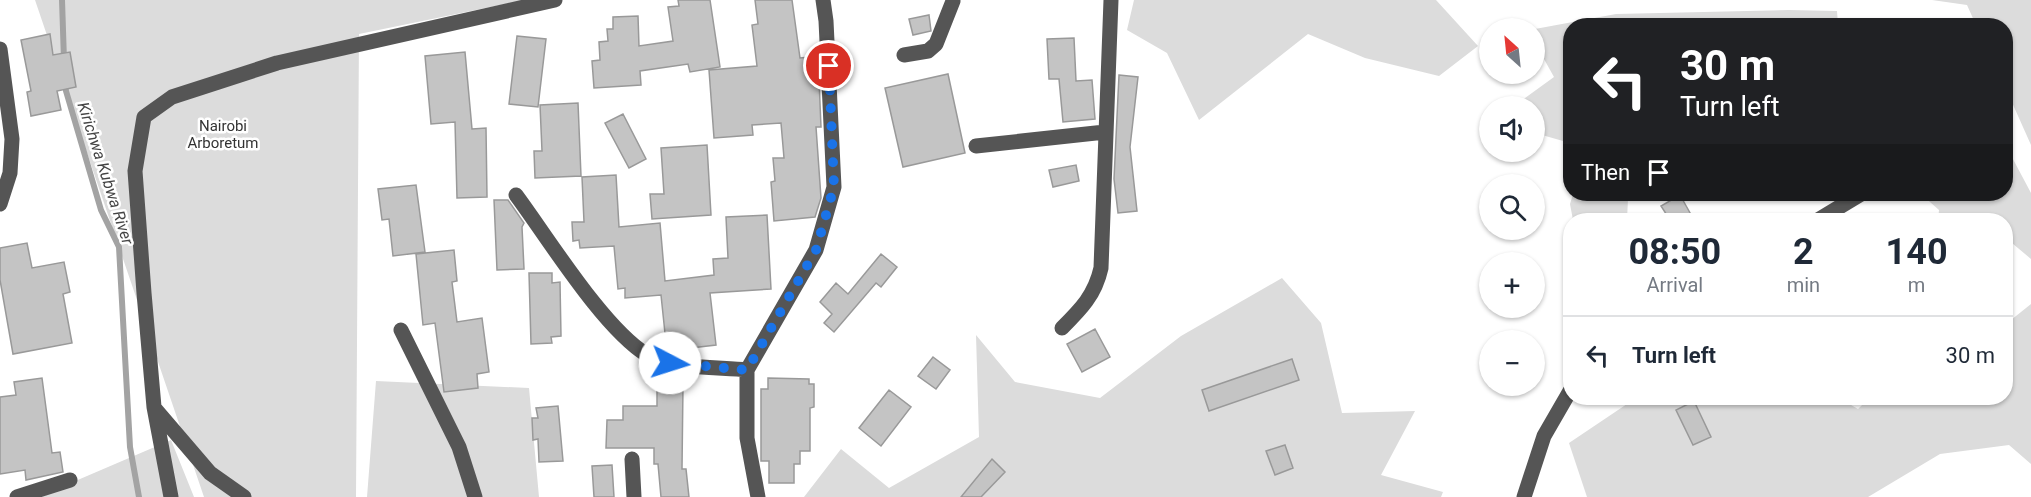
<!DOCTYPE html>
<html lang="en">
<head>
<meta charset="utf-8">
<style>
  body { margin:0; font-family:Roboto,sans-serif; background:#f2f2f3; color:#1f2937; height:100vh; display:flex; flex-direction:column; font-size:22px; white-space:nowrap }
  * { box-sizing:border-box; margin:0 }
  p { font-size:20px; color:#747a83 }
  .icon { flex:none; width:33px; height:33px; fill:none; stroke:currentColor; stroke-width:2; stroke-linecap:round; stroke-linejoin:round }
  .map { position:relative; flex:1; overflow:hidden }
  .panel { position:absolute; left:1563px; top:213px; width:450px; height:192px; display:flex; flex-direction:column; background:#fff; border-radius:24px; box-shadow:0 2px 4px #0004 }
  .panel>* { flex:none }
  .hud { position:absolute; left:1563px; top:18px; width:450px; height:183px; border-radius:24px; box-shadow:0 2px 4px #0004; background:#202124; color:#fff; overflow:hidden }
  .needle { width:39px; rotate:333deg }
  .controls { position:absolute; left:1479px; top:18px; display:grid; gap:12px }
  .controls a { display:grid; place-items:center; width:66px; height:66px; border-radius:50%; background:#fff; box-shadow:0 2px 4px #0004; font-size:30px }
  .pin { position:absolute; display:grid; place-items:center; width:51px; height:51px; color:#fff; margin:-26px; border:3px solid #fff; border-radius:50%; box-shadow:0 2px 6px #0007 }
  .me { position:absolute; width:66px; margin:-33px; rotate:95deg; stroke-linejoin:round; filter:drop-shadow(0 0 4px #0008) }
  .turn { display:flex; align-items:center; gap:21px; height:126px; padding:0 18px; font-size:27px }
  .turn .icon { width:78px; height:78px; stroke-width:2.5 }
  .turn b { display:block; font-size:42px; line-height:51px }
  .then { display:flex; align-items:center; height:57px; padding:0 18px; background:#0003; gap:12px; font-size:22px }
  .eta { display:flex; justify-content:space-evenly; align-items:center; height:102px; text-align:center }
  .eta b { font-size:36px; font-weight:700; line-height:42px }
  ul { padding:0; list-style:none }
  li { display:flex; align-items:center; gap:18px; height:78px; padding:0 18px; border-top:2px solid #e0e1e3 }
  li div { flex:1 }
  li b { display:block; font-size:22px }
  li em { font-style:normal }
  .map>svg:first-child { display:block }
  .green { fill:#dcdcdc }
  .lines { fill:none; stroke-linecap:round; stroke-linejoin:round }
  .stream { stroke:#a3a3a3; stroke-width:6 }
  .building { fill:#c4c4c4; stroke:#999; stroke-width:1.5 }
  .minor { stroke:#555; stroke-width:15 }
  .route { stroke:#1a73e8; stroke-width:10; stroke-dasharray:0 18 }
  .labels { text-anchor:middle; stroke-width:5; stroke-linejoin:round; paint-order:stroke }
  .park-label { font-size:15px; fill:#333; stroke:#fff }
  .water-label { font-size:16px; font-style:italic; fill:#444; stroke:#fff }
</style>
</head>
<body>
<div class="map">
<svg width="2031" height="497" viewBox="0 0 2031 497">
  <rect width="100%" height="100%" fill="#fff"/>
  <!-- green -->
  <path class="green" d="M 35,0 L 525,0 L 359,34 L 356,497 L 204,497 Z
    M 1134,0 L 1436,0 L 1478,46 L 1439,76 L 1365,58 L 1308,34 L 1199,120 L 1167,53 L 1127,30 Z
    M 1932,0 L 2031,0 L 2031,145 L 2006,89 L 2006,26 L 1976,25 L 1967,5 Z
    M 1789,10 L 1837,11 L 1838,25 L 1570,26 L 1570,143 L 1535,133 L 1534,106 L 1514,106 L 1554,77 L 1535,43 L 1535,29 L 1616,14 Z
    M 2006,146 L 2031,193 L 2031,259 L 2006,238 L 2006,220 L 1938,220 L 1939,210 L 1921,194 L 2006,194 Z
    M 1573,194 L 1634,194 L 1628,199 L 1627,220 L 1573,220 L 1570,204 Z
    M 1282,278 L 1321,323 L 1342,413 L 1415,411 L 1381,475 L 1443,492 L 1441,497 L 804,497 L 841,449 L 889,488 L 979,437 L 976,335 L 1015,382 L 1100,398 L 1181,336 Z
    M 2031,304 L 2031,464 L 2009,445 L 1940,454 L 1868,497 L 1587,497 L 1569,443 L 1627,404 L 1630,398 L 1839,398 L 1858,409 L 1869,398 L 2006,398 L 2006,324 Z
    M 376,381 L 529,388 L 539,497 L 367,497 Z
    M 171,440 L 194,497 L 38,497 Z"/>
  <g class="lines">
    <!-- stream -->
    <path class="stream" d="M 62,0 L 64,60
      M 65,82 L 66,91 L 101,210 L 119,247 L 130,447 L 139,497"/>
  </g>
  <!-- building -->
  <path class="building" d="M 678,0 L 710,0 L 720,67 L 690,72 L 688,64 L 640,71 L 641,85 L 594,88 L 592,61 L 600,60 L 599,42 L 608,41 L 607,29 L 613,29 L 613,17 L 638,16 L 639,46 L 673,41 L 668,7 L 679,6 Z
    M 755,0 L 792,0 L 800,58 L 818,56 L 821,127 L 816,127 L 821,198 L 815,217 L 774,221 L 771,182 L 775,181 L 773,158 L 784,158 L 781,123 L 752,125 L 753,135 L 714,138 L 709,70 L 757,66 L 752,25 L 758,24 Z
    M 929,15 L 931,31 L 913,35 L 909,19 Z
    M 50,34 L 53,55 L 70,52 L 76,87 L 57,91 L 61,110 L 31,116 L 27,92 L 31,91 L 21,40 Z
    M 517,36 L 546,39 L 538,107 L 509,104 Z
    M 1074,38 L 1076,81 L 1092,80 L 1095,119 L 1063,122 L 1059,79 L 1049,79 L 1047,39 Z
    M 465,52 L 472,129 L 486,128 L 487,197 L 457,198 L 455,122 L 431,124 L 425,56 Z
    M 948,74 L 965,153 L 903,167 L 885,88 Z
    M 1119,75 L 1138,77 L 1130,147 L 1137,211 L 1118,213 L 1114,179 Z
    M 578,103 L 581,176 L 535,178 L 534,151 L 542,151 L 540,105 Z
    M 623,114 L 646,159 L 629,168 L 605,123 Z
    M 707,145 L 711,215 L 652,219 L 650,194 L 664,194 L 661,148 Z
    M 1076,165 L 1079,181 L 1053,187 L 1049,170 Z
    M 616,175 L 619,227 L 660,223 L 665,281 L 714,275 L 713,259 L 728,258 L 726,217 L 767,215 L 771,289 L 710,293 L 716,345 L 674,350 L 673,342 L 666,343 L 661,295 L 625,298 L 625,288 L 618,289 L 614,246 L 580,248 L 579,240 L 573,241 L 572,222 L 584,222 L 582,177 Z
    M 416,185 L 425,252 L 393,256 L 389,219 L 382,220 L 378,189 Z
    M 1680,195 L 1694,220 L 1670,220 L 1661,206 Z
    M 494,200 L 508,200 L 524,223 L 522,227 L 524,269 L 497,270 Z
    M 27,243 L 32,268 L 64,262 L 70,292 L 63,294 L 72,343 L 13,354 L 0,280 L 0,248 Z
    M 454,250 L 457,281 L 452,282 L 457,322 L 482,318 L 489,372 L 477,374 L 478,388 L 444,392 L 435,323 L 423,325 L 416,254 Z
    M 881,254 L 897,267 L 881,287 L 876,283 L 834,332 L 824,323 L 832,314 L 820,302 L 836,283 L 848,294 Z
    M 529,273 L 552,273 L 552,283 L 560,282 L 561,336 L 551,337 L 552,343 L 531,344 Z
    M 1095,329 L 1110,357 L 1082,372 L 1067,344 Z
    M 933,357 L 950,370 L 936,389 L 918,376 Z
    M 1292,359 L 1299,380 L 1209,411 L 1202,390 Z
    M 42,378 L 52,453 L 60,452 L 63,472 L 26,480 L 25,470 L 0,474 L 0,397 L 16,395 L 14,382 Z
    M 768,378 L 809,379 L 809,384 L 814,384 L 814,407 L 810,408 L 810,451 L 800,451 L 800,464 L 794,464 L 794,483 L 769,483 L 769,461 L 761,461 L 761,389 L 768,389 Z
    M 657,385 L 683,385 L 682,469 L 686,469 L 689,497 L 661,497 L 658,464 L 654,464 L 654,448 L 606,448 L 607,420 L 623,420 L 623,406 L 657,406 Z
    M 889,390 L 911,407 L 881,446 L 859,428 Z
    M 1694,401 L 1711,437 L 1693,445 L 1676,410 Z
    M 558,406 L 563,461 L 539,462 L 538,439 L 533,440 L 532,418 L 538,418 L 536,408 Z
    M 1285,445 L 1293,468 L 1275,475 L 1266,451 Z
    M 992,459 L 1005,472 L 981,497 L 961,497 Z
    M 612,465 L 614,497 L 594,497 L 592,466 Z"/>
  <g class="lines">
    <!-- minor -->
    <path class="minor" d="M 0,49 L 12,139 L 10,173 L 0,204
      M 904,55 L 928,51 L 936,44 L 953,1
      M 976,146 L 1105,132
      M 516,195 C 548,238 603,328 647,355 C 672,369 719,367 747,370 L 747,438 L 758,497
      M 1818,220 L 1861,194
      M 1062,328 C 1081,309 1095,295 1101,268 L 1111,0
      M 401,330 L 459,447 L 475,497
      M 747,370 L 816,250 L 834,187 L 826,21 L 823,0
      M 156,410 L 210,473 L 244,497
      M 632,459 L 634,497
      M 17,497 L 70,480
      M 171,497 L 154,407 L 144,293 L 135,171 L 144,117 L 172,97 L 277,63 L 555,0
      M 1524,497 L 1544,436 L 1570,391"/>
  </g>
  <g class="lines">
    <!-- route -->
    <path class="route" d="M 670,363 L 747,370 L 816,250 L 834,187 L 829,66"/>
  </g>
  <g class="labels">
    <!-- park labels -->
    <g class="park-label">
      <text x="223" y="131">Nairobi<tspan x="223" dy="17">Arboretum</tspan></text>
    </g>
    <!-- water labels -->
    <g class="water-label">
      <text transform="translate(106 173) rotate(72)" y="6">Kirichwa Kubwa River</text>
    </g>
  </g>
</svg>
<div class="controls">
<a><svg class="needle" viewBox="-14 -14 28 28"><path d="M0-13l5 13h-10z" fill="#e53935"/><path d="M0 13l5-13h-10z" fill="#747a83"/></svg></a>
<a><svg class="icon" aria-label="sound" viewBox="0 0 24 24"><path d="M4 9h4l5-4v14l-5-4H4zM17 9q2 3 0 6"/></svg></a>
<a><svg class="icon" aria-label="search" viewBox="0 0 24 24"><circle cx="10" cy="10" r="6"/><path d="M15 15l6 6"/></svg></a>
<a>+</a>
<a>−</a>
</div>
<div class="pin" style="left:829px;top:66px;background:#d93025"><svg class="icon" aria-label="arrive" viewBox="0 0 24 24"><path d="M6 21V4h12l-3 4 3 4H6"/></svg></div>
<svg class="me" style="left:670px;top:363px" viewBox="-20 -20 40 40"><circle r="19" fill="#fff"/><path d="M0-13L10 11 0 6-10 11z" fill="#1a73e8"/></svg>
<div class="hud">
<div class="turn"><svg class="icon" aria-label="left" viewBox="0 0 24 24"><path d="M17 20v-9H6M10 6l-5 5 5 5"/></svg><div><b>30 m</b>Turn left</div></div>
<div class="then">Then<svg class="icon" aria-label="arrive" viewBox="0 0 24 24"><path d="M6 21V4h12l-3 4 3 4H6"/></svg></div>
</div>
<section class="panel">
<div class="eta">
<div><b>08:50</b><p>Arrival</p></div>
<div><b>2</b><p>min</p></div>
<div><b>140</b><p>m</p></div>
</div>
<ul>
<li><svg class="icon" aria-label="left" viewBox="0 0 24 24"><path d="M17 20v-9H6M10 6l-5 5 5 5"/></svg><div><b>Turn left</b></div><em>30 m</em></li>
</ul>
</section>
</div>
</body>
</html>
